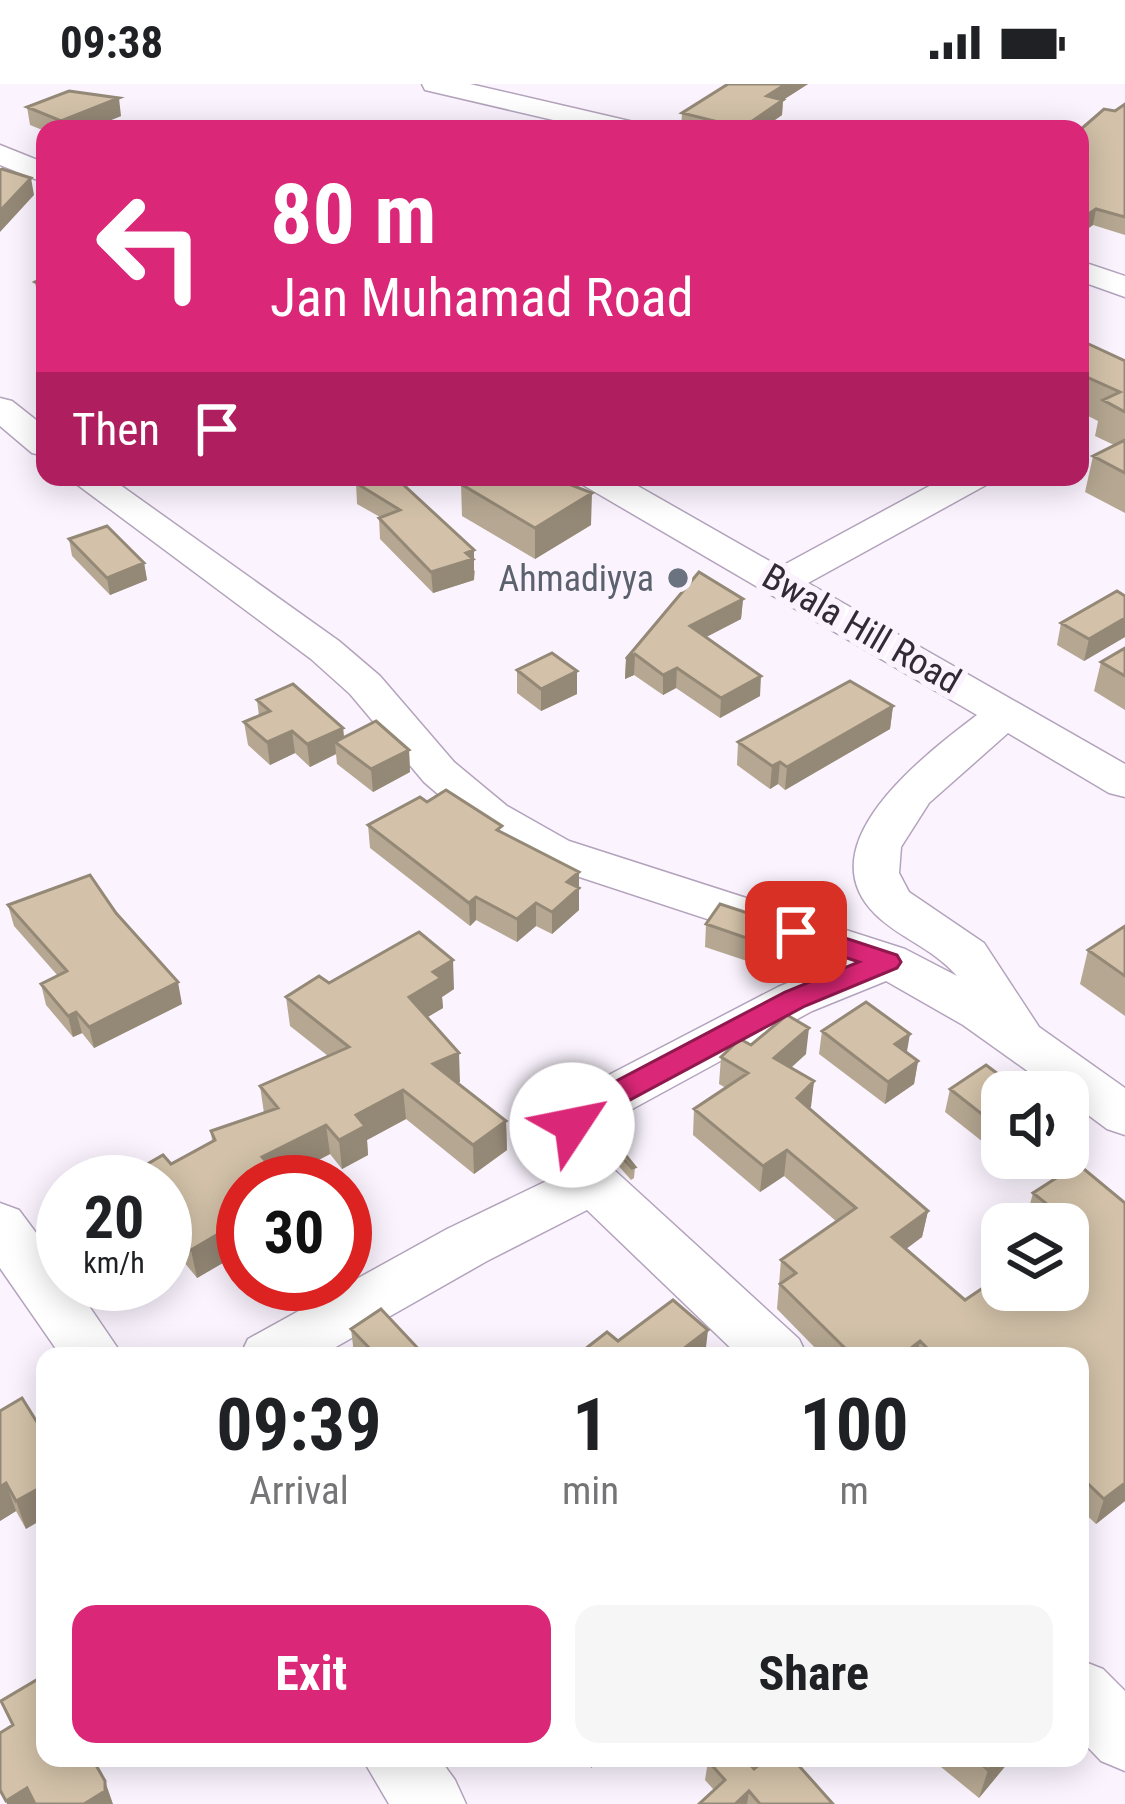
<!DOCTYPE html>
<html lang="en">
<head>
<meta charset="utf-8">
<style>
  body { margin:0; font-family:"Roboto Condensed",sans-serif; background:#f6f6f6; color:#202124; height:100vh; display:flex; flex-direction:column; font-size:45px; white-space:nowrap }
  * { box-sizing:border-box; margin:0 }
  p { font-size:39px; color:#757577 }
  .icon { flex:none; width:66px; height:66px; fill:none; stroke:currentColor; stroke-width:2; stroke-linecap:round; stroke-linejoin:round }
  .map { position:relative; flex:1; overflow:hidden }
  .details { position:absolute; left:36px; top:1263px; width:1053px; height:420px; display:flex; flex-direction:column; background:#fff; border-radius:24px; box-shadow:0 6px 30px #0003 }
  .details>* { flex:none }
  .guide { position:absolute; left:36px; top:36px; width:1053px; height:366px; border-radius:24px; box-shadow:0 6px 30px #0003; background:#db2777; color:#fff; overflow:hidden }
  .buttons { position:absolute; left:981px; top:987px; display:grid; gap:24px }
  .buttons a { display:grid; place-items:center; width:108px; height:108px; border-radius:24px; background:#fff; box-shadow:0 6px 30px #0003; font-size:60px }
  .speed { position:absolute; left:36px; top:1071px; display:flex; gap:24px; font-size:60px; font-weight:700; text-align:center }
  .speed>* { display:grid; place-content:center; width:156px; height:156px; border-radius:50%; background:#fff; box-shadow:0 6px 30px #0003; line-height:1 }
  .speed small { font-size:30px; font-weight:400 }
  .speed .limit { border:18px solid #d22; background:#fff; color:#111 }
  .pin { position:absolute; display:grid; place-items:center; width:102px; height:102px; color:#fff; margin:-51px; border-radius:24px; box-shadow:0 6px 18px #0006 }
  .me { position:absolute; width:132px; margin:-66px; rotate:56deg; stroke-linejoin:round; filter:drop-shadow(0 0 9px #0008) }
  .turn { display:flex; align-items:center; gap:42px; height:252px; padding:0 36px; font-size:54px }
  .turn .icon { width:156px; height:156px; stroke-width:2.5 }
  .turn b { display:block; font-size:84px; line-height:102px }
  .then { display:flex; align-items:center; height:114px; padding:0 36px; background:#0003; gap:24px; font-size:45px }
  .eta { display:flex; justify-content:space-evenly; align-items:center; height:204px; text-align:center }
  .eta b { font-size:72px; font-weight:700; line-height:84px }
  .cta { display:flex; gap:24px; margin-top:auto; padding:24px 36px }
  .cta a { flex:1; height:138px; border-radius:24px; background:#db2777; color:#fff; font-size:48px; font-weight:700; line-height:138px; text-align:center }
  .cta a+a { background:#f6f6f6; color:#202124 }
  .status { display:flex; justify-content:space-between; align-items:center; height:84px; padding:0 60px; background:#fff; direction:ltr }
  .status svg { height:33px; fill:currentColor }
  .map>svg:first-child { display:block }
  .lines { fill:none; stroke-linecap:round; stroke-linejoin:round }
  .minor-casing { stroke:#b3a3bc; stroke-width:3 }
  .minor { fill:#fff; fill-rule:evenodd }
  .wall { fill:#b5a791 }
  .shaded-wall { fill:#948876 }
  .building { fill:#d3c2a9; stroke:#948876; stroke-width:3 }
  .route { fill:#db2777; stroke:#8e194d; stroke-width:3 }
  .worship-dot { fill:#6b7280; stroke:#fbf4ff; stroke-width:4.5 }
  .labels { text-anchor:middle; stroke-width:12; stroke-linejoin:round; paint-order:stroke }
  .worship-label { font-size:36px; fill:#5b616d; stroke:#fbf4ff; text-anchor:end }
  .street-label { font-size:36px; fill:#312b35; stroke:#fbf4ff }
</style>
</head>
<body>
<div class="status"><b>09:38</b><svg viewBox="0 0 49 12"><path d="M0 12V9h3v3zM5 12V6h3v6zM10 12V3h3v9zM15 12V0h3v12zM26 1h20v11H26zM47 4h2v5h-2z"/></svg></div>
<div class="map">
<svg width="1125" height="1720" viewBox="0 0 1125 1720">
  <rect width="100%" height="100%" fill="#fbf4ff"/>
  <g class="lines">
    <!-- minor casing -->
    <g class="minor-casing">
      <path id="minor" d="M 422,0 L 470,0 L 638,39 L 642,45 L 592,45 L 425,6 Z
        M 0,61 L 45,79 L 45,99 L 0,81 Z
        M 1080,177 L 1125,192 L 1125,213 L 1080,197 Z
        M 0,314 L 12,317 L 45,343 L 45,372 L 32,369 L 0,342 Z
        M 67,393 L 109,393 L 339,557 L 380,592 L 454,678 L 507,722 L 569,757 L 905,865 L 957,892 C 933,864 899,854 875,830 C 805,760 926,670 977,631 L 583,401 L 578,393 L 622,393 L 780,483 L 946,393 L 991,393 L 986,401 L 808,499 L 1125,680 L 1125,713 L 1109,709 L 1008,649 L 929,719 L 901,763 L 899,789 L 909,808 L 984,859 L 1039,943 L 1125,1004 L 1125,1051 L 1107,1045 L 1068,1016 L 1068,1008 L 1057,1008 L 963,941 L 886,897 L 812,927 L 612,1036 L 592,1054 L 612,1084 L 799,1255 L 807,1272 L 739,1272 L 587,1126 L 487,1177 L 320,1272 L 240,1272 L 248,1255 L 447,1145 L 559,1091 L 538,1055 L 553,1027 L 576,1008 L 778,903 L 838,878 L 537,779 L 475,742 L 424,698 L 350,610 L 311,575 Z
        M 0,1119 L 19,1126 L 63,1185 L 63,1200 L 74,1200 L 123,1272 L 61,1272 L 0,1184 Z
        M 1080,1576 L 1103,1585 L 1125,1607 L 1125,1687 L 1101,1677 L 1080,1655 Z
        M 362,1674 L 439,1674 L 455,1696 L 466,1720 L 389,1720 Z"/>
    </g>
    <!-- minor -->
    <use href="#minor" class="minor"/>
  </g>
  <!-- wall -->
  <path class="wall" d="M 728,0 L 808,0 L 783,16 L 782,31 L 762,45 L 681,45 L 682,29 Z
    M 1125,20 L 1125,151 L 1093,141 L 1080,150 L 1115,27 Z
    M 27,23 L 121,32 L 89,45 L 45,45 L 45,47 L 30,41 Z
    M 45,193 L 45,218 L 38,215 L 35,198 Z
    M 1080,256 L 1125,277 L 1125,429 L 1085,408 L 1093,372 L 1114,361 L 1095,352 L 1098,337 L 1080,328 Z
    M 369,393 L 475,487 L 474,496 L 433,509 L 380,455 L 379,434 L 380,433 L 357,420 L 356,399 Z
    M 461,400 L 591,441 L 535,475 L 462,432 Z
    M 69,455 L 144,479 L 147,496 L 110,511 L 72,472 Z
    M 1125,512 L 1125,553 L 1084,577 L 1057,561 L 1061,539 Z
    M 743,515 L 741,535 L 706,553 L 760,612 L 720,634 L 676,604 L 663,611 L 634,591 L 625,595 L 626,575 Z
    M 1125,564 L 1125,626 L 1094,607 L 1101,578 Z
    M 517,586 L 577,587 L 577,610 L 541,627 L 517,609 Z
    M 257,616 L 343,644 L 344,653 L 409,666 L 410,688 L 373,708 L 337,680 L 336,670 L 310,683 L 295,669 L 270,681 L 248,661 L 244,638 L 259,632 Z
    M 893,622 L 890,645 L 785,706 L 778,700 L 770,705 L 737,681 L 738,658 Z
    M 427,718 L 503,749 L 579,788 L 579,826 L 552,850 L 536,842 L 517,858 L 476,836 L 470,842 L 370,764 L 368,741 Z
    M 8,821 L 182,920 L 94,964 L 82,949 L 73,953 L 46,921 L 41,900 L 58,892 L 14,842 Z
    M 706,840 L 767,859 L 753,879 L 705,863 Z
    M 1125,842 L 1125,932 L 1080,900 L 1088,866 Z
    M 329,899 L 454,905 L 442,913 L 443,924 L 427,933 L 460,998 L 458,999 L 506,1037 L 507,1066 L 474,1090 L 406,1035 L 367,1056 L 368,1071 L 342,1085 L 330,1070 L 282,1095 L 243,1098 L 243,1171 L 240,1169 L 197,1194 L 184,1178 L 165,1189 L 165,1098 L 132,1098 L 130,1090 L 171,1080 L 212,1057 L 211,1047 L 264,1029 L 260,1002 L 328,972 L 290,942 L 286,913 Z
    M 822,947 L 906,968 L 918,977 L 914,1000 L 885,1020 L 819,970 Z
    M 751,961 L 806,970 L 791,984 L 814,997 L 810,1025 L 928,1127 L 922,1153 L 906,1165 L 965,1216 L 1000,1192 L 1002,1184 L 1002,1206 L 1068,1140 L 1033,1140 L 1026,1135 L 1033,1109 L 1078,1080 L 1125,1417 L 1096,1440 L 1080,1425 L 1080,1272 L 823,1272 L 777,1225 L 781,1176 L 837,1138 L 784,1092 L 760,1108 L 693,1051 L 694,1025 L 726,1004 L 719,1000 L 721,973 Z
    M 986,981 L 1022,1008 L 1049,990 L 1084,1015 L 1077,1038 L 1068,1045 L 1068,1008 L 1002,1008 L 1002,1073 L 945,1028 L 950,1005 Z
    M 609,1059 L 635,1083 L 634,1094 L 631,1096 L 609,1071 Z
    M 1003,1074 L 1026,1074 L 1014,1083 Z
    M 279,1200 L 324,1200 L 301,1218 Z
    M 351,1245 L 425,1272 L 357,1272 L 354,1270 Z
    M 22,1314 L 26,1445 L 16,1427 L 0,1437 Z
    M 930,1674 L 1012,1674 L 979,1714 Z
    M 708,1677 L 754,1685 L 833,1720 L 699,1720 L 714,1706 L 705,1696 Z"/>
  <!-- shaded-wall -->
  <path class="shaded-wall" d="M 786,0 L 808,0 L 783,16 L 782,31 L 762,45 L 742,45 L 767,12 Z
    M 119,14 L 121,32 L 89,45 L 62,45 L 61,37 Z
    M 31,94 L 34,111 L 0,148 L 0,127 Z
    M 1096,125 L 1093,141 L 1080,150 L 1080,136 Z
    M 592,409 L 591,441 L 535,475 L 535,444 Z
    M 474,466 L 474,496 L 433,509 L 431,488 Z
    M 144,479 L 147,496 L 110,511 L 107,494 Z
    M 743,515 L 741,535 L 689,562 L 690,542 Z
    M 1125,534 L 1125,553 L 1084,577 L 1089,555 Z
    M 635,570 L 634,591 L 625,595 L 626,575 Z
    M 677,584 L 676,604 L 663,611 L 663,591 Z
    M 577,587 L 577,610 L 541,627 L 541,605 Z
    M 761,592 L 760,612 L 720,634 L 721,614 Z
    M 893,622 L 890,645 L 785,706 L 787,683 Z
    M 343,644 L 345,665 L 335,658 L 336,670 L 310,683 L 307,660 Z
    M 292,647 L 295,669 L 270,681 L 267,658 Z
    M 409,666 L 410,688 L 373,708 L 371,685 Z
    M 780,678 L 778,700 L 770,705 L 772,682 Z
    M 579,788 L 579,826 L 552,850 L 552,828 L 567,798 Z
    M 476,813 L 476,836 L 470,842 L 469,819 Z
    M 536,819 L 536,842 L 517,858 L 517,835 Z
    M 769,836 L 767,859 L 753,879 L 755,857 Z
    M 453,876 L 454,905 L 442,913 L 443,924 L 411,943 L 409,913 L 433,888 Z
    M 178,898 L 182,920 L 94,964 L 89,943 Z
    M 76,928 L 82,949 L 73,953 L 68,932 Z
    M 809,944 L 806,970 L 771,1001 L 774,974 Z
    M 910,950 L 906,973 L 895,960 Z
    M 459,969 L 460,998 L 435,1009 L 433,980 Z
    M 918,977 L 914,1000 L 885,1020 L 888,998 Z
    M 814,997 L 811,1023 L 794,1040 L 797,1014 Z
    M 403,1006 L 406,1035 L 367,1056 L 368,1071 L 342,1085 L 339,1056 L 356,1031 Z
    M 1084,1015 L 1077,1038 L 1068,1045 L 1068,1026 Z
    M 506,1037 L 507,1066 L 474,1090 L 473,1061 Z
    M 326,1041 L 330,1070 L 276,1098 L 262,1073 Z
    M 787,1066 L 784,1092 L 760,1108 L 763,1082 Z
    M 928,1127 L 922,1153 L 887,1179 L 892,1153 Z
    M 235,1140 L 240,1169 L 197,1194 L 191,1166 Z
    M 178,1149 L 184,1178 L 165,1189 L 165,1156 Z
    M 347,1150 L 350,1179 L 345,1183 L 345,1152 Z
    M 298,1200 L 324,1200 L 301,1218 Z
    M 708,1246 L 705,1272 L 674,1272 Z
    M 920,1257 L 917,1272 L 901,1272 Z
    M 6,1399 L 16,1427 L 0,1437 L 0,1403 Z
    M 1125,1399 L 1125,1417 L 1096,1440 L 1104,1415 Z
    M 45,1401 L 45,1434 L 26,1445 L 16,1417 Z
    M 591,1674 L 605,1674 L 591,1684 Z
    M 998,1674 L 1012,1674 L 979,1714 L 988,1686 Z
    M 105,1697 L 113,1720 L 84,1720 Z
    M 27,1704 L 34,1720 L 7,1720 L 6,1717 Z
    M 749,1707 L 747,1720 L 735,1720 Z"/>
  <!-- building -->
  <path class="building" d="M 728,0 L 786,0 L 767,12 L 783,16 L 742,44 L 682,29 Z
    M 69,7 L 119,14 L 61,37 L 27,23 Z
    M 1125,20 L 1125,133 L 1096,125 L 1080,136 L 1080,46 L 1104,25 L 1115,27 Z
    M 1010,38 L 1036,45 L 1001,45 Z
    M 2,85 L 31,94 L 0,127 L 0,86 Z
    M 45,193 L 45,203 L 35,198 Z
    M 1080,256 L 1125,277 L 1125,328 L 1103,316 L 1120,308 L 1080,290 Z
    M 1125,356 L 1125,389 L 1093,372 Z
    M 369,393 L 395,393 L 474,466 L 466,469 L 473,475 L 431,488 L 379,434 L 400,426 L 356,399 Z
    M 475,393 L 551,393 L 592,409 L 535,444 L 461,400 Z
    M 107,442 L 144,479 L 107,494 L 69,455 Z
    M 699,488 L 743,515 L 690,542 L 761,592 L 721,614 L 677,584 L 663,591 L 635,570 L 626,575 Z
    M 1117,507 L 1125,512 L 1125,534 L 1089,555 L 1061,539 Z
    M 1125,564 L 1125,592 L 1101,578 Z
    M 552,569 L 577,587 L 541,605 L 517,586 Z
    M 850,597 L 893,622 L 787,683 L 780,678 L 772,682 L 738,658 Z
    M 293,600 L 343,644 L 307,660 L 292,647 L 267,658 L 244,638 L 270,627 L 257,616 Z
    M 376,637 L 409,666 L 371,685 L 335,658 Z
    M 446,706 L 502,742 L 497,746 L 579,788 L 567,798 L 579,804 L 552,828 L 536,819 L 517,835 L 476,813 L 469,819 L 368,741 L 420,713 L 427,718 Z
    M 90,791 L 116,829 L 178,898 L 89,943 L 76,928 L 68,932 L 41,900 L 67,887 L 8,821 Z
    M 720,820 L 769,836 L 755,857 L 706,840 Z
    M 1125,842 L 1125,892 L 1088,866 Z
    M 419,848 L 453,876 L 433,888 L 441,894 L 409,913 L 459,969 L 433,980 L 506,1037 L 473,1061 L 403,1006 L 356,1031 L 365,1042 L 339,1056 L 326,1041 L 262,1073 L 285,1098 L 243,1098 L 243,1146 L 235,1140 L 191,1166 L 178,1149 L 165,1156 L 165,1098 L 136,1098 L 130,1090 L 163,1071 L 171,1080 L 215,1056 L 211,1047 L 278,1024 L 260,1002 L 349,963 L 286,913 L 319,892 L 329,899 Z
    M 866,918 L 910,950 L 895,960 L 918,977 L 888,998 L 822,947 Z
    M 787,931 L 809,944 L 774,974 L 814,997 L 797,1014 L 928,1127 L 892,1153 L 965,1216 L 1002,1191 L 1002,1206 L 1068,1206 L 1068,1140 L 1044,1140 L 1058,1129 L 1033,1109 L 1078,1080 L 1125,1119 L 1125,1399 L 1104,1415 L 1080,1392 L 1080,1272 L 935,1272 L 920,1257 L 901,1272 L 853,1272 L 780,1200 L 796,1189 L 781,1176 L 856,1124 L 787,1066 L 763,1082 L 694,1025 L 748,989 L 721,973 L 740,955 L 751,961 Z
    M 986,981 L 1022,1008 L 1049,990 L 1084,1015 L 1068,1026 L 1068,1008 L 1002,1008 L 1002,1046 L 950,1005 Z
    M 614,1057 L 635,1083 L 632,1084 L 609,1059 Z
    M 673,1216 L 708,1246 L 674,1272 L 576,1272 L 607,1248 L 618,1257 Z
    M 381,1225 L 425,1272 L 377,1272 L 351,1245 Z
    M 22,1314 L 45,1351 L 45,1401 L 16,1417 L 6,1399 L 0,1403 L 0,1327 Z
    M 45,1591 L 45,1674 L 92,1674 L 105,1697 L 105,1707 L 84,1720 L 35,1720 L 27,1704 L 6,1717 L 0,1706 L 0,1649 L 13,1641 L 1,1617 Z
    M 711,1674 L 744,1674 L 754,1685 L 768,1674 L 792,1674 L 833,1720 L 760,1720 L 749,1707 L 735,1720 L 699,1720 L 725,1696 L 708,1677 Z
    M 974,1674 L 998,1674 L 988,1686 Z"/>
  <!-- route -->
  <path class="route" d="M 796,838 L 897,871 L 901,878 L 897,884 L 805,922 L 604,1030 L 582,1049 L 561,1049 L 557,1041 L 584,1014 L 785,908 L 859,878 L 787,854 L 783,848 Z"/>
  <!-- markers -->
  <circle class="worship-dot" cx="678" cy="494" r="12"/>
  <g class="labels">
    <!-- worship labels -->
    <g class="worship-label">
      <text x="654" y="507">Ahmadiyya</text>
    </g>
    <!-- street labels -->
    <g class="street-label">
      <text transform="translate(862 544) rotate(30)" y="13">Bwala Hill Road</text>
    </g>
  </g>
</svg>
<div class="buttons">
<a><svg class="icon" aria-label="sound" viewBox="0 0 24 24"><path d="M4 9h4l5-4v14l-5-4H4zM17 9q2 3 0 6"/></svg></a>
<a><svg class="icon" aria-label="layers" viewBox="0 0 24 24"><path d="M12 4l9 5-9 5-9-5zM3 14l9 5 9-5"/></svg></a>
</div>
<div class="speed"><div>20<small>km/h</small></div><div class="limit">30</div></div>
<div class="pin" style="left:796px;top:848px;background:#d93025"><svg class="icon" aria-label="arrive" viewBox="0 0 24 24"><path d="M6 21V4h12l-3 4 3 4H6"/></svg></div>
<svg class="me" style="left:572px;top:1041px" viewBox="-20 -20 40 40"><circle r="19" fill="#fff"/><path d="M0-13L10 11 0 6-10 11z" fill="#db2777"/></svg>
<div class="guide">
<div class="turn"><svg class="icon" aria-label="left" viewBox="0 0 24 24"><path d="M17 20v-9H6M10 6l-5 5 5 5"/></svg><div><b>80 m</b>Jan Muhamad Road</div></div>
<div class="then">Then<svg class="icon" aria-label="arrive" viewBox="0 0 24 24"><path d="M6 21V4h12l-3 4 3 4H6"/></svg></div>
</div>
<section class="details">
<div class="eta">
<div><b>09:39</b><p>Arrival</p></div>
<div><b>1</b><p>min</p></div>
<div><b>100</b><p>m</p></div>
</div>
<div class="cta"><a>Exit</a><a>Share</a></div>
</section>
</div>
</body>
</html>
